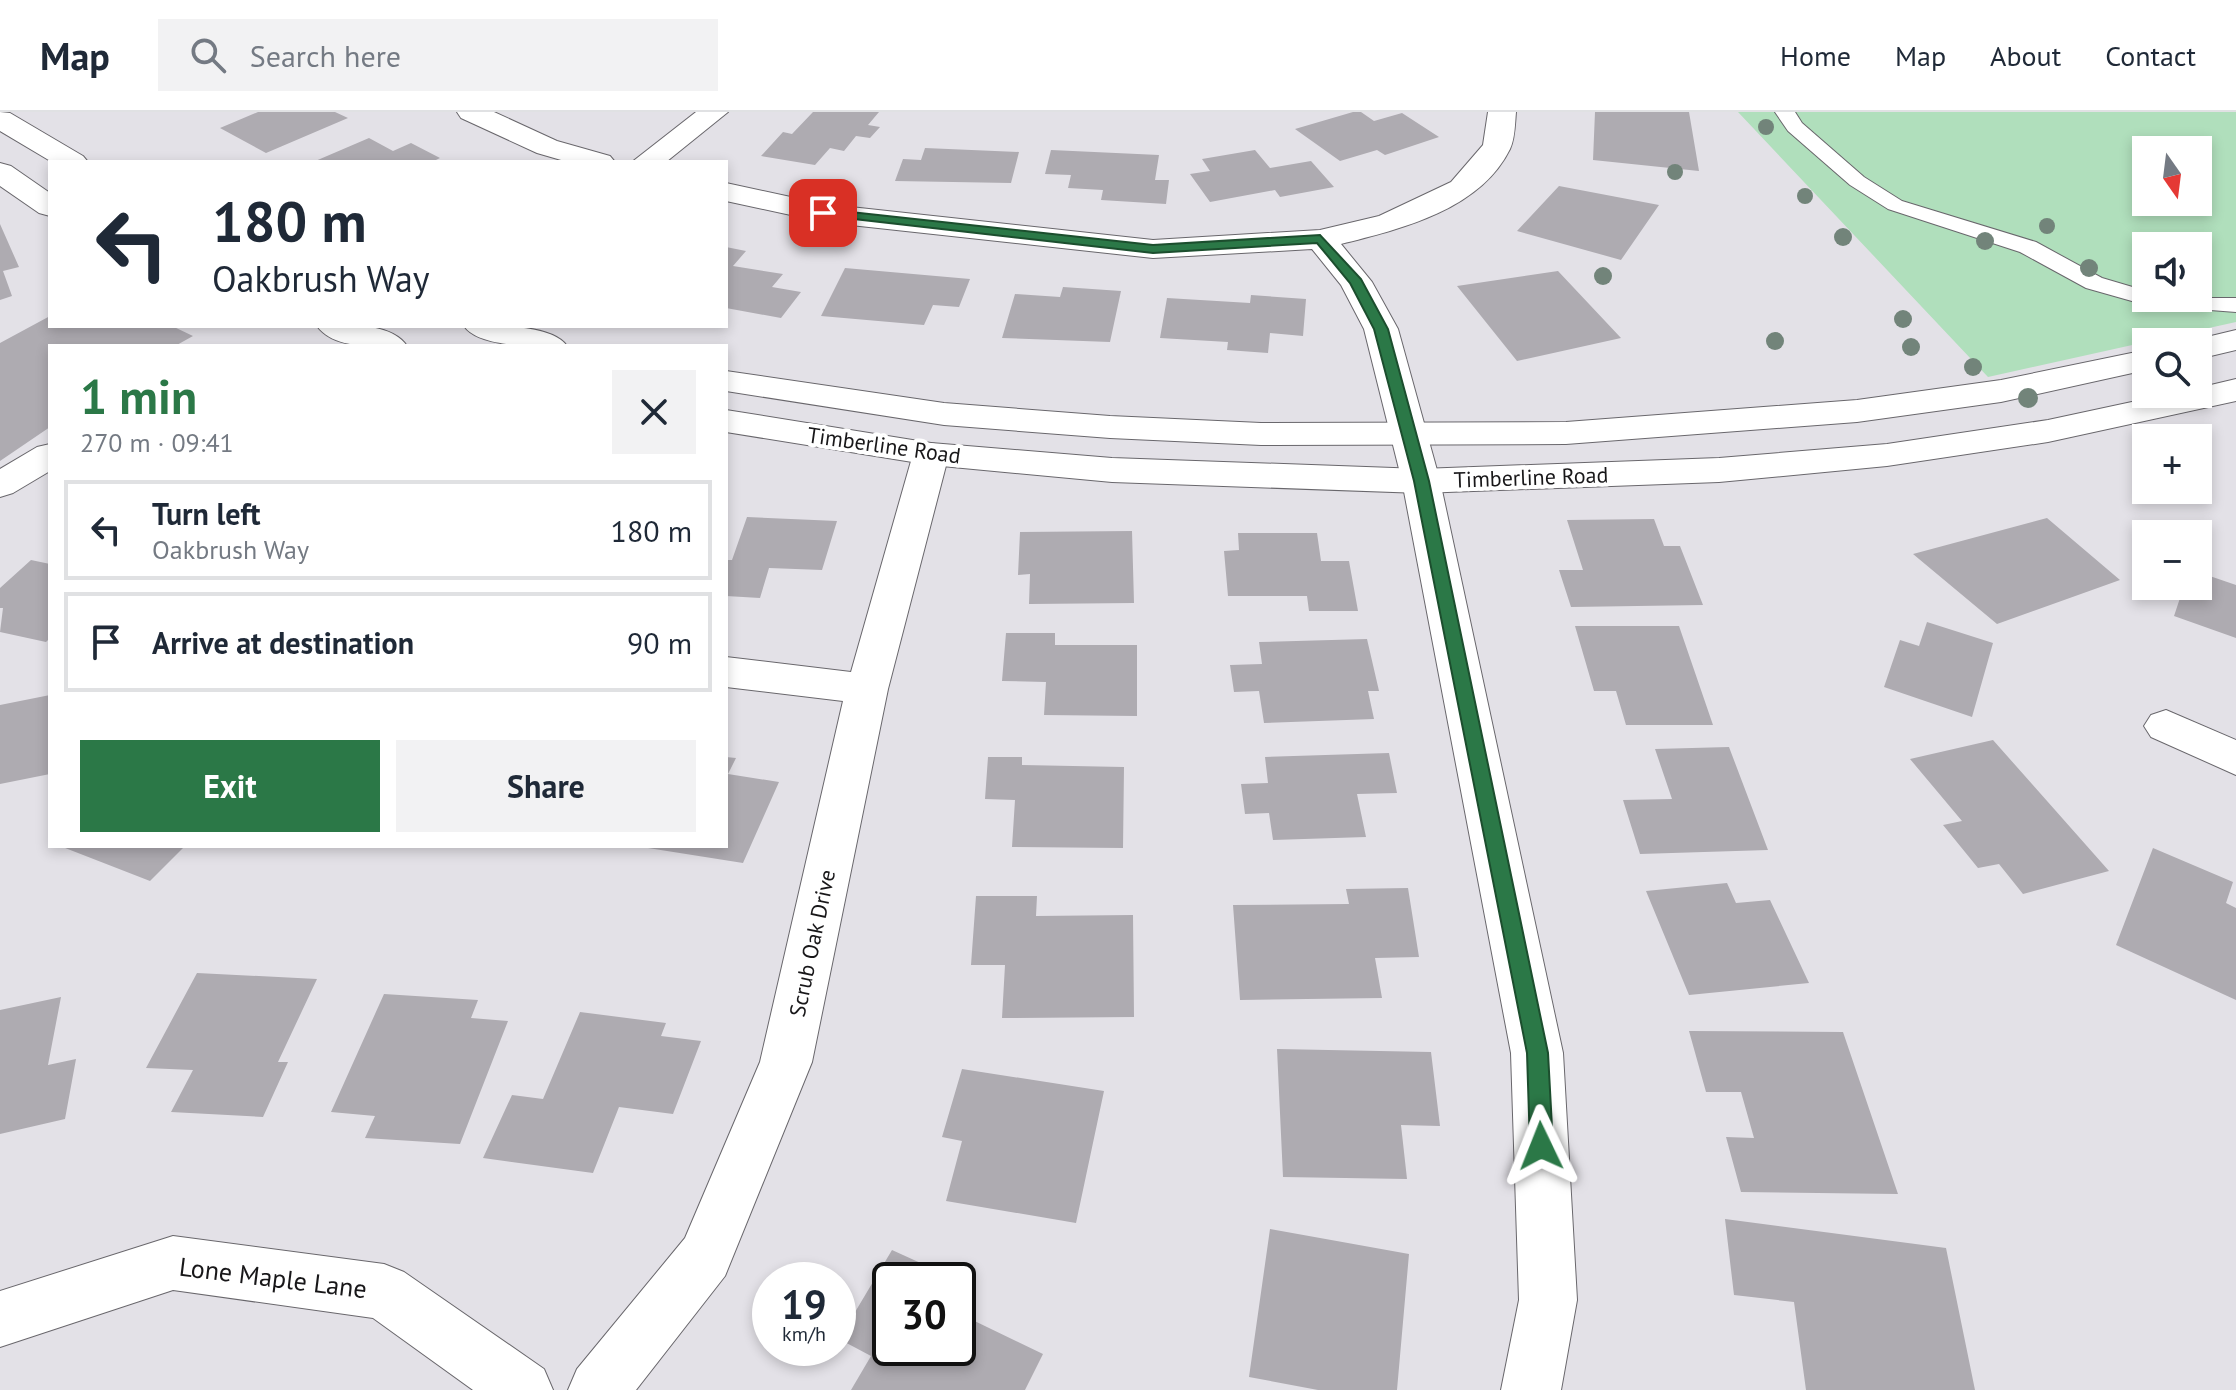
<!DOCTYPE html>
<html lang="en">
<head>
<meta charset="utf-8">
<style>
  body { margin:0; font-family:"PT Sans",sans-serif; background:#f2f2f3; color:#1f2937; height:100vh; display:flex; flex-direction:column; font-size:30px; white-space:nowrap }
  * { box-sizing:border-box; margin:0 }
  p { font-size:26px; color:#747a83 }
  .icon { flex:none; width:44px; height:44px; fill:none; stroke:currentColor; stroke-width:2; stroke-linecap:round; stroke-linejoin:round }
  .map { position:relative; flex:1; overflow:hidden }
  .details { position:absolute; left:48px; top:232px; width:680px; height:504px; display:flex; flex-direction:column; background:#fff; border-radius:0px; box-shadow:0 4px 12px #0003 }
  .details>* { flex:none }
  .banner { position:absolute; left:48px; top:48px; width:680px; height:168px; border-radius:0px; box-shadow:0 4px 12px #0003; background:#fff; color:#1f2937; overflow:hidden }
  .needle { width:52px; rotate:166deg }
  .controls { position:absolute; left:2132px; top:24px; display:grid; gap:16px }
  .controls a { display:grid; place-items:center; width:80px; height:80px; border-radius:0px; background:#fff; box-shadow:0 4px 12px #0003; font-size:40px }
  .speed { position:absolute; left:752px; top:1150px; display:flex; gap:16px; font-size:40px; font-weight:700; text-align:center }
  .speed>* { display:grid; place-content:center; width:104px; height:104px; border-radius:50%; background:#fff; box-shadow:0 4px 12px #0003; line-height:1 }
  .speed small { font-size:20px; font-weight:400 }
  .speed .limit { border:4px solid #111; border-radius:12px; background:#fff; color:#111 }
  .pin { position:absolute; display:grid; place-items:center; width:68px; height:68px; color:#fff; margin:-34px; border-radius:16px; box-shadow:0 4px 12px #0006 }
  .me { position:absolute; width:88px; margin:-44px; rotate:358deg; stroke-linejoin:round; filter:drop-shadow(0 0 6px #0008) }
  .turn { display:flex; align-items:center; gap:28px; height:168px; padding:0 32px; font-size:36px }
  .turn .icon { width:104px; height:104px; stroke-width:2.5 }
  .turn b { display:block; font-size:56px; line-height:68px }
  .round { display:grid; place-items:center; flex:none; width:84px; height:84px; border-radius:0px; background:#f2f2f3 }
  .head { display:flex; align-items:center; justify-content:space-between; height:136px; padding:0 32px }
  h1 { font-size:48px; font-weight:800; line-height:60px; color:#2b7847 }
  .button { display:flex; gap:16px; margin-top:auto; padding:16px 32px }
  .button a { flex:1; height:92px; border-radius:0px; background:#2b7847; color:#fff; font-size:32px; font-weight:800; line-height:92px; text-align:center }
  .button a+a { background:#f2f2f3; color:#1f2937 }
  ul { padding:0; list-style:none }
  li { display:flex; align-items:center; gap:24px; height:100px; margin:0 16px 12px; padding:0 16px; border:4px solid #e0e1e3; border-radius:0px }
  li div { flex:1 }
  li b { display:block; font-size:30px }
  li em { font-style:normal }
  header { display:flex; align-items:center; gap:48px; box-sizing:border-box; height:112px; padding:0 40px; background:#fff; border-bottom:2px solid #e0e1e3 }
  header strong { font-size:38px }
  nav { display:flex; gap:44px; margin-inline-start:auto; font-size:28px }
  .search { width:560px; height:72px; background:#f2f2f3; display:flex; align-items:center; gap:20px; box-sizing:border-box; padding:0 28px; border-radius:0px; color:#747a83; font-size:30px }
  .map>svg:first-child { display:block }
  .green { fill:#b0dfbc; fill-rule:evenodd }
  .building { fill:#aeabb1 }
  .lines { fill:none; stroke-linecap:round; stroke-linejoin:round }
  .lane-casing { stroke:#69676c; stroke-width:2 }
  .street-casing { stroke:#69676c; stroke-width:2 }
  .secondary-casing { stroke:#69676c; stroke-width:2 }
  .lane { fill:#fff; fill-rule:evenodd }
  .street { fill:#fff; fill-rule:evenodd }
  .secondary { fill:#fff; fill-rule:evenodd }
  .tree { fill:#72847a }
  .route { fill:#2b7847; stroke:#1c4e2e; stroke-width:2 }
  .labels { text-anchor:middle; stroke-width:8; stroke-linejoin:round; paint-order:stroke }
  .street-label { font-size:22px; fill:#181719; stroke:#fff }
  .near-street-label { font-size:26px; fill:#181719; stroke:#fff }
</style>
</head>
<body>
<header>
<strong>Map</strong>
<div class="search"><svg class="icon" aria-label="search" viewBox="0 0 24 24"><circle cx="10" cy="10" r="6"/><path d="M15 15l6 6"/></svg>Search here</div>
<nav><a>Home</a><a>Map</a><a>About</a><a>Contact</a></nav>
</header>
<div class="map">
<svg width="2236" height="1278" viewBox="0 0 2236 1278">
  <rect width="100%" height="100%" fill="#e3e1e7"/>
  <!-- green -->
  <path class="green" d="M 1738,0 L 2236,0 L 2236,210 L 1988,265 ZM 2146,38 L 2198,38 L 2198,90 L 2146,90 ZM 2146,134 L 2198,134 L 2198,186 L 2146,186 Z"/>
  <!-- building -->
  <path class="building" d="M 258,0 L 335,0 L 348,6 L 266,41 L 220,16 Z
    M 813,0 L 879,0 L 868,13 L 880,15 L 870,26 L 856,24 L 844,39 L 830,36 L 815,53 L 761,44 L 783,20 L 792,22 Z
    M 1353,0 L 1361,0 L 1374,9 L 1402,1 L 1439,25 L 1385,43 L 1377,38 L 1340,49 L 1295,17 Z
    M 1595,0 L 1689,0 L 1699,59 L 1593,48 Z
    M 369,26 L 393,39 L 411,31 L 440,46 L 432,50 L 313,50 Z
    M 925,36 L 1019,40 L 1011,71 L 895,69 L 903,47 L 921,48 Z
    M 1051,38 L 1159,43 L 1155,68 L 1169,68 L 1166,92 L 1101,88 L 1103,78 L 1068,76 L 1071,63 L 1045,62 Z
    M 1255,38 L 1270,56 L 1311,49 L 1334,75 L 1280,85 L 1275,78 L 1210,90 L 1190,62 L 1210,59 L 1202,47 Z
    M 1559,74 L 1659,93 L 1621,148 L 1517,119 Z
    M 0,112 L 19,155 L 3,159 L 12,184 L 0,188 Z
    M 726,135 L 746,139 L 733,154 L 783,162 L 772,175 L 801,180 L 781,206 L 726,196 Z
    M 845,156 L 970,167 L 959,195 L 933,193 L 924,213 L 821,204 Z
    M 1558,159 L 1621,226 L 1517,249 L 1457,174 Z
    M 1063,175 L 1121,179 L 1110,230 L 1002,226 L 1015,182 L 1060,185 Z
    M 1251,183 L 1306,187 L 1303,224 L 1270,221 L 1268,241 L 1227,238 L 1228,230 L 1160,226 L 1167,186 L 1250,191 Z
    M 50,204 L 50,214 L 172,214 L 193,224 L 175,234 L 50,234 L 50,315 L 0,349 L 0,231 Z
    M 747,405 L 837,409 L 822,458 L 769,456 L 760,486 L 726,484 L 726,448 L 732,448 Z
    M 2047,406 L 2120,468 L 1997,512 L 1913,442 Z
    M 1654,407 L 1664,434 L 1680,434 L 1703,493 L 1571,495 L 1559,458 L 1583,458 L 1567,408 Z
    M 1132,419 L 1134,491 L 1029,492 L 1030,462 L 1018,463 L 1020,420 Z
    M 1238,421 L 1317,421 L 1321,449 L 1349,449 L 1358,499 L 1309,499 L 1307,484 L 1228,484 L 1224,439 L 1239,438 Z
    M 31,448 L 50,452 L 50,526 L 46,530 L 0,520 L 3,496 L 0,496 L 0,476 Z
    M 2198,460 L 2236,473 L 2236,526 L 2174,504 L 2184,474 L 2198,474 Z
    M 1927,510 L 1993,531 L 1972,605 L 1884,575 L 1900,528 L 1919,534 Z
    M 1575,514 L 1679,514 L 1713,613 L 1626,613 L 1616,579 L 1594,579 Z
    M 1006,521 L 1055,521 L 1055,533 L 1137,533 L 1137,604 L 1044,603 L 1046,570 L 1002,569 Z
    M 1367,527 L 1379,579 L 1368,579 L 1374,607 L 1264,611 L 1259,579 L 1234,580 L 1230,553 L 1262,552 L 1259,530 Z
    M 50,583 L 50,662 L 0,672 L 0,593 Z
    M 1993,628 L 2109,759 L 2023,782 L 1999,752 L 1978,756 L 1943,713 L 1962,709 L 1910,647 Z
    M 1729,635 L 1768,738 L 1640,742 L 1623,688 L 1672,687 L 1655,637 Z
    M 1389,641 L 1397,681 L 1357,682 L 1366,725 L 1273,728 L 1269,701 L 1245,702 L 1241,672 L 1268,671 L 1265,645 Z
    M 726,645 L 736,646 L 728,662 L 779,670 L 743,751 L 648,736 L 726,734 Z
    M 988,645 L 1022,645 L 1022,653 L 1124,655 L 1123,736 L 1012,735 L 1015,688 L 985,687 Z
    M 60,734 L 185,734 L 150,769 Z
    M 2153,736 L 2233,770 L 2226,791 L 2236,796 L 2236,888 L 2116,833 Z
    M 1727,771 L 1736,791 L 1770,788 L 1809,871 L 1689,883 L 1646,779 Z
    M 1408,776 L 1419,845 L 1375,846 L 1382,886 L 1240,888 L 1233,793 L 1349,792 L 1346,777 Z
    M 976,784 L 1037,784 L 1036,804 L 1133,803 L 1134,905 L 1002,906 L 1005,853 L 971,853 Z
    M 197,861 L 317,867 L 278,950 L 288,950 L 263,1005 L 171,1000 L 193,958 L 146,956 Z
    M 384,882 L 478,888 L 471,906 L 508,909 L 460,1032 L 365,1026 L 375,1004 L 331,1000 Z
    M 61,885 L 48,953 L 76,947 L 65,1007 L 0,1022 L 0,898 Z
    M 580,900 L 666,911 L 661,924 L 701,929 L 673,1002 L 619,995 L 593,1061 L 483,1046 L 512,983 L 543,987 Z
    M 1689,919 L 1843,920 L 1898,1082 L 1741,1080 L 1726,1025 L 1754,1026 L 1741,980 L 1706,980 Z
    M 1277,937 L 1431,940 L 1440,1014 L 1401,1013 L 1407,1067 L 1283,1065 Z
    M 962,957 L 1104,979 L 1076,1111 L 946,1089 L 962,1029 L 942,1025 Z
    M 1725,1107 L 1946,1136 L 1975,1278 L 1806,1278 L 1794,1190 L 1734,1183 Z
    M 1270,1117 L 1409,1142 L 1397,1278 L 1318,1278 L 1249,1265 Z
    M 892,1138 L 958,1168 L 890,1168 L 890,1236 L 958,1236 L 958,1201 L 1043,1242 L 1025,1278 L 851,1278 L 871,1244 L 839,1227 Z"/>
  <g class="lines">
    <!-- lane casing -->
    <g class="lane-casing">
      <path id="lane" d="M 1775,0 L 1795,0 L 1802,11 L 1864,65 L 1902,89 L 2036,130 L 2102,166 L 2146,179 L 2146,186 L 2236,186 L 2236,200 L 2146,193 L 2086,176 L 2020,140 L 1888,97 L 1850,73 L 1788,19 Z"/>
    </g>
    <!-- street casing -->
    <g class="street-casing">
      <path id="street" d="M 457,0 L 494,0 L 557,29 L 610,44 L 615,50 L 568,50 L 537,41 L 461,6 Z
        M 696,0 L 728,0 L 666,50 L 632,50 Z
        M 1488,0 L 1516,0 C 1515,11 1515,27 1510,37 C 1480,98 1401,117 1341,132 L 1372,170 L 1398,217 L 1440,369 L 1563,941 L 1577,1188 L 1561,1278 L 1501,1278 L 1519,1188 L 1511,941 L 1402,369 L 1364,217 L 1341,173 L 1312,137 L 1153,146 L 823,110 L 726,89 L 726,71 L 823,92 L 1153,128 L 1320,118 L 1379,104 L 1451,70 L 1483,33 Z
        M 931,331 L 944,334 L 949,342 L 888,577 L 812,950 L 725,1164 L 636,1278 L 568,1278 L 577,1257 L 685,1126 L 760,950 L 843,589 L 726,575 L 726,545 L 851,560 L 913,342 L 918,334 Z
        M 50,332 L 50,359 L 13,381 L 0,385 L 0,357 L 37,335 Z
        M 2166,598 L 2236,628 L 2236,663 L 2151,625 L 2144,614 L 2151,603 Z
        M 173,1124 L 384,1152 L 404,1160 L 544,1257 L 553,1278 L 473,1278 L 373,1206 L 173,1178 L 0,1235 L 0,1179 Z"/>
    </g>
    <!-- secondary casing -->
    <g class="secondary-casing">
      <path id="secondary" d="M 0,0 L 10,1 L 83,44 L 88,50 L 52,50 L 0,19 Z
        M 0,51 L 11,54 L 50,81 L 50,104 L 39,101 L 0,74 Z
        M 317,214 C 344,214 390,209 407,234 C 380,234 335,239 317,214 Z
        M 464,214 C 490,214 551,211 567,234 C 541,234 480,237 464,214 Z
        M 2236,218 L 2236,238 L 2198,247 L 2198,230 L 2186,230 Z
        M 2146,238 L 2146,258 L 2001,290 L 1857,310 L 1566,332 L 1261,333 L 1110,326 L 944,313 L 726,279 L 726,259 L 944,291 L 1110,304 L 1261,311 L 1566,310 L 1857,288 L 2001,268 Z
        M 2236,267 L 2236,289 L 2048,330 L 1887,354 L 1719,370 L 1421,381 L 1112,370 L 931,353 L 726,320 L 726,298 L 931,331 L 1112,346 L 1421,357 L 1719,346 L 1887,332 L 2048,308 L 2169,282 L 2198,282 L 2198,276 Z"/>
    </g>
    <!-- lane -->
    <use href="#lane" class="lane"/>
    <!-- street -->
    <use href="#street" class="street"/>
    <!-- secondary -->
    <use href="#secondary" class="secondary"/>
  </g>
  <!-- trees -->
  <g class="tree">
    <circle cx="1766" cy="15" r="8"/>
    <circle cx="1675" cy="60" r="8"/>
    <circle cx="1805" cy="84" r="8"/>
    <circle cx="2047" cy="114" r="8"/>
    <circle cx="1843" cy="125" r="9"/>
    <circle cx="1985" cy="129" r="9"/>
    <circle cx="2089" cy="156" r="9"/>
    <circle cx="1603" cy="164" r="9"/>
    <circle cx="1903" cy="207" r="9"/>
    <circle cx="1775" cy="229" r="9"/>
    <circle cx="1911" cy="235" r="9"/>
    <circle cx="1973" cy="255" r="9"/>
    <circle cx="2028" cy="286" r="10"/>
  </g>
  <!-- route -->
  <path class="route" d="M 823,97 L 1153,133 L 1320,123 L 1361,167 L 1388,217 L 1429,369 L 1548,941 L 1553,1034 L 1549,1041 L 1541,1044 L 1534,1041 L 1530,1034 L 1527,941 L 1414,369 L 1374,217 L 1350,171 L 1317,131 L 1153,141 L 819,103 L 817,101 Z"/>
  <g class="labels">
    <!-- street labels -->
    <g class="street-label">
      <text transform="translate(884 333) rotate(8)" y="8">Timberline Road</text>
      <text transform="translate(1531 365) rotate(-2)" y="8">Timberline Road</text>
      <text transform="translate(812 831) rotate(-78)" y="8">Scrub Oak Drive</text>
    </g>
    <!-- near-street labels -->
    <g class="near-street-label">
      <text transform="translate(273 1166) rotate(7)" y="9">Lone Maple Lane</text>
    </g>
  </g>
</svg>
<div class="controls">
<a><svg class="needle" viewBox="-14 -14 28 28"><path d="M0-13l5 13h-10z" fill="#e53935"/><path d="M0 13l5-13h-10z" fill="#747a83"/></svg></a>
<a><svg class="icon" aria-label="sound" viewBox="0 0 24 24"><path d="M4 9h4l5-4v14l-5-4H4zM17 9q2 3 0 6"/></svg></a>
<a><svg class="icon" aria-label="search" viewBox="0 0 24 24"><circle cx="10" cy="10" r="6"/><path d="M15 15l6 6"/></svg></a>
<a>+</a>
<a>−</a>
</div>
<div class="speed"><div>19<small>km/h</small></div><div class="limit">30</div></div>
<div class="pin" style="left:823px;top:101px;background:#d93025"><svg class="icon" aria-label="arrive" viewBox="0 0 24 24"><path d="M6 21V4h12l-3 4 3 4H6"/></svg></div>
<svg class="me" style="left:1541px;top:1034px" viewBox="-20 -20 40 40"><path d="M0-17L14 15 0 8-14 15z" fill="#2b7847" stroke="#fff" stroke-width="4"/></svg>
<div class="banner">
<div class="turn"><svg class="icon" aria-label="left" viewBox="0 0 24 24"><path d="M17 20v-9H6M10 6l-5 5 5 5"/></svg><div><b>180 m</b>Oakbrush Way</div></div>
</div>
<section class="details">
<div class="head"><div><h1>1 min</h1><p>270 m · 09:41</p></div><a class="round"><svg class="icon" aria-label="close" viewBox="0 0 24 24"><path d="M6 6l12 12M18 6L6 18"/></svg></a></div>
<ul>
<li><svg class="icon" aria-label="left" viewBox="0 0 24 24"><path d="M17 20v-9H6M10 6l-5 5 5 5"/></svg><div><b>Turn left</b><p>Oakbrush Way</p></div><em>180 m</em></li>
<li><svg class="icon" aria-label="arrive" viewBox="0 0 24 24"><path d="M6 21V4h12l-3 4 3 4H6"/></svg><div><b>Arrive at destination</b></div><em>90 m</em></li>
</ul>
<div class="button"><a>Exit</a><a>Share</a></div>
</section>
</div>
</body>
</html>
